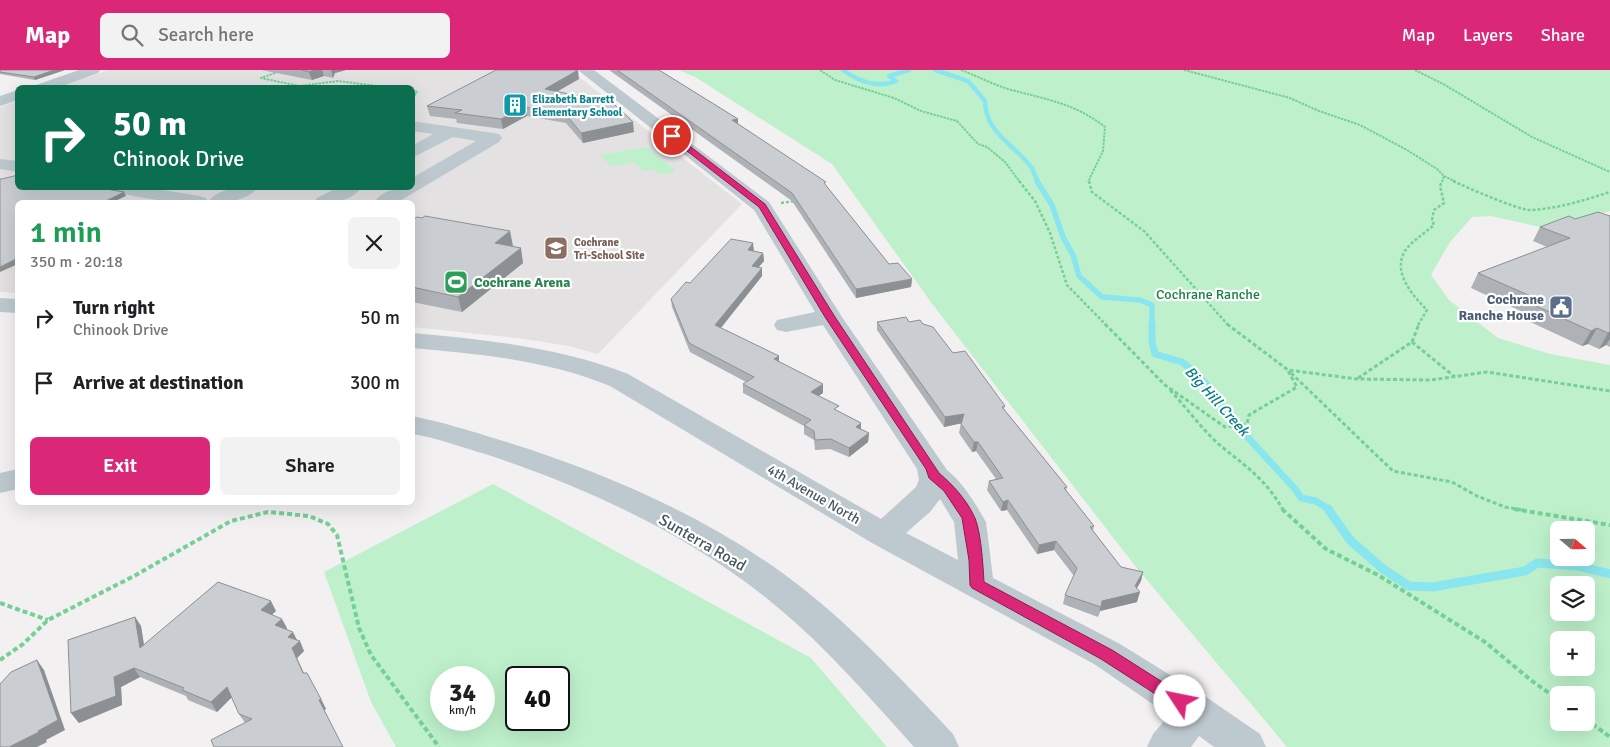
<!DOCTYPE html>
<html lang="en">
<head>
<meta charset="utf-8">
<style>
  body { margin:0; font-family:Signika,sans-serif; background:#f2f2f2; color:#202124; height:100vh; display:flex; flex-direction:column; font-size:19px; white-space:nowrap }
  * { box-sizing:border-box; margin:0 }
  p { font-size:16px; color:#757577 }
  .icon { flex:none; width:28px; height:28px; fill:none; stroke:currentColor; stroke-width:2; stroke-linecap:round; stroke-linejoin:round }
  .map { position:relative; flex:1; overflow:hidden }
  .side { position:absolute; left:15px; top:130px; width:400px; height:305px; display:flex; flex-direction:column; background:#fff; border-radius:8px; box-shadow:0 5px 20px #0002 }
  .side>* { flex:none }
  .guide { position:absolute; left:15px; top:15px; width:400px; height:105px; border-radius:8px; box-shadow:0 5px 20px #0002; background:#0b6e4f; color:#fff; overflow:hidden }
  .needle { width:32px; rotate:110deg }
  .controls { position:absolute; left:1550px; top:451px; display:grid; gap:10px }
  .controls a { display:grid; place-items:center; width:45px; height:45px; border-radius:8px; background:#fff; box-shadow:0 5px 20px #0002; font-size:25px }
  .speed { position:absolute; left:430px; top:596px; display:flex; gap:10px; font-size:25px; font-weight:700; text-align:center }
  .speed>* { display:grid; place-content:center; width:65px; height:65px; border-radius:50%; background:#fff; box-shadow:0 5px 20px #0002; line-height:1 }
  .speed small { font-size:12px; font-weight:400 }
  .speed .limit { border:2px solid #111; border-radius:8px; background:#fff; color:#111 }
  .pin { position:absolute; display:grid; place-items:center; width:42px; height:42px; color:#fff; margin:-21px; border:2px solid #fff; border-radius:50%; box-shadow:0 1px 5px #0007 }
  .me { position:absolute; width:55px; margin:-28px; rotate:304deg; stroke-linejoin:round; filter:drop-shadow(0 0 4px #0008) }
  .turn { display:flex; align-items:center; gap:18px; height:105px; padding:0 15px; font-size:22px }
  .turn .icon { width:65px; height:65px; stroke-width:2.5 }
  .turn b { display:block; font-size:35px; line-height:42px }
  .round { display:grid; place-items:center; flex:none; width:52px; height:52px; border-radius:8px; background:#f2f2f2 }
  .headline { display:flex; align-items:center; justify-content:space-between; height:85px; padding:0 15px }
  h1 { font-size:30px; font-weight:600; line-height:38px; color:#1e9e55 }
  .action { display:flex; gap:10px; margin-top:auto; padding:10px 15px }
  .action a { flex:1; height:58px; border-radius:8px; background:#db2777; color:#fff; font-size:20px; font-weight:600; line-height:58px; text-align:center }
  .action a+a { background:#f2f2f2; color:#202124 }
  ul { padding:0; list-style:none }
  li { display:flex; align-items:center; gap:15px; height:65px; padding:0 15px }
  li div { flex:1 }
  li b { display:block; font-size:19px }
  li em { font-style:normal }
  header { display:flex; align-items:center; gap:30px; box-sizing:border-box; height:70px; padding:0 25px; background:#db2777; color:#fff }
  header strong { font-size:24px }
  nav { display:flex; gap:28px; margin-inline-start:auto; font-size:18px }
  .search { width:350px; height:45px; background:#f2f2f2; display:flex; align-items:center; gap:12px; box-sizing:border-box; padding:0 18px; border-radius:8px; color:#757577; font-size:19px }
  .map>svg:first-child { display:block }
  .education { fill:#e3e1e2 }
  .green { fill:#bef1cb; fill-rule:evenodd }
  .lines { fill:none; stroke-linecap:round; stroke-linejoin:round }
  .stream-far3 { stroke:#8ae6ee; stroke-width:4.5 }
  .stream-far2 { stroke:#8ae6ee; stroke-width:5.5 }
  .stream-far1 { stroke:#8ae6ee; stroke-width:7 }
  .stream { stroke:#8ae6ee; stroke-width:9 }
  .path-far3 { stroke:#75d097; stroke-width:2; stroke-dasharray:2.5 1; stroke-linecap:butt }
  .path-far2 { stroke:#75d097; stroke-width:2.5; stroke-dasharray:3 2; stroke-linecap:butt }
  .path-far1 { stroke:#75d097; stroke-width:3; stroke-dasharray:4 2.5; stroke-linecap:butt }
  .path { stroke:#75d097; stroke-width:4; stroke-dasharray:5 3; stroke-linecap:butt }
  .minor { fill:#bdc9cf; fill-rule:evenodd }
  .wall { fill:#aeb1b5 }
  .shaded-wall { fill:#8d9093 }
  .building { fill:#caced2; stroke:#8d9093 }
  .route { fill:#db2777; stroke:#8e194d }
  .labels { text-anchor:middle; stroke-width:4.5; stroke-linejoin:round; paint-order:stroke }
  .far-culture-label { font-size:11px; font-weight:bold; fill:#0d838f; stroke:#fff; text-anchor:start }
  .far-education-label { font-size:11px; font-weight:bold; fill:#785e54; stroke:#fff; text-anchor:start }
  .leisure-label { font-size:14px; font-weight:bold; fill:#27864d; stroke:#fff; text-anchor:start }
  .park-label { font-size:14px; fill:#15823d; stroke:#fff }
  .service-label { font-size:14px; font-weight:bold; fill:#4e5e75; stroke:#fff; text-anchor:end }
  .street-label { font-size:14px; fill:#47565e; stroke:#fff }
  .water-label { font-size:15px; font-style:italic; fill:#0b7e88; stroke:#fff }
  .near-street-label { font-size:16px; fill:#47565e; stroke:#fff }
</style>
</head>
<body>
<header>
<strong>Map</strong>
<div class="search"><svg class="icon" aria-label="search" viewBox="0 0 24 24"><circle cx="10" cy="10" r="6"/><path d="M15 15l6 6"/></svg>Search here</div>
<nav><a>Map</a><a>Layers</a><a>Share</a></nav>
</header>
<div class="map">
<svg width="1610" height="677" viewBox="0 0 1610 677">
  <rect width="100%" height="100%" fill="#f2f0f0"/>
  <!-- education -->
  <path class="education" d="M 109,0 L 570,0 L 742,134 L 598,284 L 569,276 L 517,268 L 413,257 L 412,132 L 18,132 L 17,223 L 0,222 L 0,37 L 17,31 L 18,118 L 412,118 L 412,18 L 57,17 Z"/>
  <!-- green -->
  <path class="green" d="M 679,0 L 1610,0 L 1610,141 L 1549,159 L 1491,146 L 1472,147 L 1450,172 L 1431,205 L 1449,230 L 1498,268 L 1550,284 L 1610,295 L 1610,677 L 1287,677 L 1136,497 L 933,235 L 832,94 L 695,7 ZM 1559,460 L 1586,460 L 1586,488 L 1559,488 ZM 1559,515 L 1586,515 L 1586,542 L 1559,542 ZM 1559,570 L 1586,570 L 1586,598 L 1559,598 ZM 1559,625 L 1586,625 L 1586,652 L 1559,652 Z
    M 647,77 L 676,101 L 660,105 L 653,99 L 644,101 L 634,92 L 612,97 L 600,85 Z
    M 493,414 L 811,588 L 887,677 L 396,677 L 371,632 L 324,502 ZM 441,608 L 484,608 L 484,650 L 441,650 ZM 516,608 L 559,608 L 559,650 L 516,650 Z"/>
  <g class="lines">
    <!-- stream-far3 -->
    <path class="stream-far3" d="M 843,0 C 858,11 878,19 896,11 L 889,6 L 909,0
      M 935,0 L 968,11 L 985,31 C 985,63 1015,75 1032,98 C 1034,102 1035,107 1038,112"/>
    <!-- stream-far2 -->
    <path class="stream-far2" d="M 1037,111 L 1052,135 L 1063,167 L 1073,185 L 1079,206 L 1102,227 L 1140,230 L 1152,235 L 1152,255"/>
    <!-- stream-far1 -->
    <path class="stream-far1" d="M 1152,254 L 1152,272 L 1155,284 L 1182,292 L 1192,300 L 1207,315 L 1231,349 L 1296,420 L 1301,428 L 1316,431 L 1330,440"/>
    <!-- stream -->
    <path class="stream" d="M 1328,439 L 1350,470 L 1383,499 L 1409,516 L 1432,517 L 1525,501 L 1537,493 L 1577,496 L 1610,504"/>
    <!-- path-far3 -->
    <path class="path-far3" d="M 277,0 L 275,3 L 261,8 L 299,16 L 338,11 L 392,18
      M 820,0 L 835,10 L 894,28 L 921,41 L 957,51 L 978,74 L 987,77 L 1005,92 L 1020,112
      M 961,0 C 977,6 992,14 1008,19 C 1044,29 1075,33 1105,57 L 1103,81 L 1088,112
      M 1184,0 L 1290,28 L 1319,41 L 1360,55 L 1407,80 L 1437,99 L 1444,106 L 1456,112
      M 1415,0 L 1445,15 L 1532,67 L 1610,102
      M 412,20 L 417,22 L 412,29
      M 1442,112 L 1444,106"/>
    <!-- path-far2 -->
    <path class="path-far2" d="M 1019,111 L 1035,131 L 1050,163 L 1067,215 L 1106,255
      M 1089,111 L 1092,122 L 1144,161 L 1228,255
      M 1453,111 C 1466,117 1518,140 1530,140 C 1557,139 1585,130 1610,122
      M 781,133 L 795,131
      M 1418,255 L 1427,240 C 1412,225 1390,200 1407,178 C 1414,170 1426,162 1434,155 L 1432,150 L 1434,140 L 1444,133 L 1440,116 L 1442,111"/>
    <!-- path-far1 -->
    <path class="path-far1" d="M 1105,254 L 1165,315 L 1225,357 L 1247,354 L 1249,345 L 1297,317 L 1288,301
      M 1227,254 L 1288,300 L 1357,309 L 1431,310 L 1487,302 L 1610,321
      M 1412,272 L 1455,307
      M 1291,303 L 1393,401 L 1452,412 L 1477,426 L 1505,437 L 1522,440
      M 1358,308 L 1412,272 L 1419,254
      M 1170,320 C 1187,338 1203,361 1222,377 C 1246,396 1268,412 1283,440"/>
    <!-- path -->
    <path class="path" d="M 1282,439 L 1326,479 L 1378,505 L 1485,572 L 1532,611 L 1559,630
      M 1514,439 L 1610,455
      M 0,533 L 48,550
      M 0,590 L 23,574 L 48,550 L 134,506 L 231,451 L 268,442 L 309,446 L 328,454 L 337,465 L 359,558 L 371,585 L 439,677
      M 1586,649 L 1610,667"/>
    <!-- minor -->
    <path class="minor" d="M 79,0 L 100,0 L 98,3 L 57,18 L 34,18 L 36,15 Z
      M 578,0 L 594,0 L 769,132 L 842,247 L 947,400 C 964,414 975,433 986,452 L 993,508 L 1120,574 L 1209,629 L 1260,664 L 1266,677 L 1214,677 L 1199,666 L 1191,677 L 1147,677 L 1153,664 L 1169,645 L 1094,594 L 872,473 L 610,316 C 546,290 480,284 412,278 L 412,263 C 487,270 559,277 628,304 L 881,449 L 916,417 L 919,410 L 917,399 L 823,255 L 786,262 L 777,260 L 774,255 L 777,250 L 815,242 L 754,140 ZM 940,429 L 954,452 L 958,490 L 906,463 L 930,442 Z
      M 18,20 L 18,30 L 0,36 L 0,26 Z
      M 412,51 L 493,63 L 499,64 L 502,68 L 499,72 L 398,132 L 375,132 C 381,120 399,118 412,118 L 412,108 L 476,71 L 453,67 L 412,88 L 412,76 L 433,64 L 412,61 Z
      M 0,89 L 18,91 L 18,102 L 0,99 Z
      M 112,118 L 151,118 L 199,126 L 206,128 L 208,132 C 218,118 242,116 257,118 C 237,146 144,129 115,122 Z
      M 337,118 L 361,118 C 351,132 330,134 314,132 L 317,128 Z
      M 0,228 L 18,229 L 18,243 L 0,242 Z
      M 412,346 C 442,352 471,361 500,370 C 605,402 714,449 801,517 C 857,561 905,613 953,664 L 959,677 L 914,677 C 870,628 827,578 776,536 C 694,467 587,417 485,384 C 461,377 438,368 412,364 Z
      M 18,399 L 18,419 L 0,423 L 0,403 Z"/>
  </g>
  <!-- wall -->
  <path class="wall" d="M 0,0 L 65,0 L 35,10 L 0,4 Z
    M 261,0 L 346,0 L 335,3 L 333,8 L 324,6 L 312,10 Z
    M 609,0 L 659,0 L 738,49 L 738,54 L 826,116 L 889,194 L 912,209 L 911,217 L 856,228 L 792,131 Z
    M 579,9 L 557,21 L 634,62 L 583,73 L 566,53 L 527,46 L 503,59 L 457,53 L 456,49 L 430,46 L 427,36 Z
    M 1610,146 L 1610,277 L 1606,275 L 1599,279 L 1588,274 L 1582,276 L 1526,250 L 1529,245 L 1471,218 L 1478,203 L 1547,177 L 1533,171 L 1540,157 L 1575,149 Z
    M 412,150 L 513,176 L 512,176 L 523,193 L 462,242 L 412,232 Z
    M 753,173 L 753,181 L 763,183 L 764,191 L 758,197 L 762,198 L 762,206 L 721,258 L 779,292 L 823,323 L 818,326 L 839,342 L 861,353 L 861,359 L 869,363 L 868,372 L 849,387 L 830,379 L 815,380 L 814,370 L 804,364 L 804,356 L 743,323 L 743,314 L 746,312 L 690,282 L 672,237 L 671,229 Z
    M 877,252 L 909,252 L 953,283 L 1005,336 L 1004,339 L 1067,417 L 1066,420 L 1094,456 L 1093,461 L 1121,497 L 1143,502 L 1141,511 L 1137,518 L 1137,532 L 1100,541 L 1098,547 L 1063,534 L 1065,525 L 1074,506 L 1054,480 L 1037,484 L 1007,440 L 1001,441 L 987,420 L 989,411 L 996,409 L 976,381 L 972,382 L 959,363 L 961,353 L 944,357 L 877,260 Z
    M 276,541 L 272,544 L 287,558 L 286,560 L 297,570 L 304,581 L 297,588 L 304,603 L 321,629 L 326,639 L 324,640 L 245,653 L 239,644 L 232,627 L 217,642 L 188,630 L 186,626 L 140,607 L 121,617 L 122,635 L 79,653 L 71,643 L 135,547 L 141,556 L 144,575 Z"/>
  <!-- shaded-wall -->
  <path class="shaded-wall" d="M 54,0 L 65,0 L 35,10 L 34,7 Z
    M 314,0 L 322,0 L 324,6 L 312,10 L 309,2 Z
    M 331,0 L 346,0 L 335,3 L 333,8 Z
    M 578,0 L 579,9 L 546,28 L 545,19 Z
    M 525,37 L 527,46 L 503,59 L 501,49 Z
    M 738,49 L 738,56 L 732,50 Z
    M 633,52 L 634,62 L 583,73 L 581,63 Z
    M 124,122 L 126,126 L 113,132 L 104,132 Z
    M 510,161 L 513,176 L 498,188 L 495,173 Z
    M 753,173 L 754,181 L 748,188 L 748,180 Z
    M 521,178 L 523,193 L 462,242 L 458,227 Z
    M 763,183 L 764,191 L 753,204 L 752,196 Z
    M 18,188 L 18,194 L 0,202 L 0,197 Z
    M 762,198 L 762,206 L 716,264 L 715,255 Z
    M 912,209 L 911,217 L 856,228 L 856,219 Z
    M 1597,258 L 1588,274 L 1582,276 L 1591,261 Z
    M 1610,262 L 1610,269 L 1606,275 L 1599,279 L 1608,263 Z
    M 779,286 L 779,295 L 774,289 Z
    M 823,314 L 823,323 L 811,331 L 811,322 Z
    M 964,344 L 963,353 L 944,357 L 945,347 Z
    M 861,353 L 861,362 L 856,357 Z
    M 869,363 L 868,372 L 849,387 L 849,378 Z
    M 974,372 L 978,372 L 976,381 L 972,382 Z
    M 1008,430 L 1007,440 L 1001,441 L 1003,432 Z
    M 1056,471 L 1054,480 L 1037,484 L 1039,475 Z
    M 1143,502 L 1141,511 L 1134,523 L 1140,522 L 1137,532 L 1100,541 L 1098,547 L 1102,531 L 1135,516 Z
    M 271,531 L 276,541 L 266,550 L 261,540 Z
    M 135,547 L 141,556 L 146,588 L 140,578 Z
    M 282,549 L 287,558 L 280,565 L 275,555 Z
    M 293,562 L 298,572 L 288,567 Z
    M 300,571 L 304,581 L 297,588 L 308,613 L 292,578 Z
    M 37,590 L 44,600 L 65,660 L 46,670 L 47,672 L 37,677 L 9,677 L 38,661 Z
    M 134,598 L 140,607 L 121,617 L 122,635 L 79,653 L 71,643 L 114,607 Z
    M 227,617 L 233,626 L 217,642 L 211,632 Z
    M 321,629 L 326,639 L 324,640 L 319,630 Z"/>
  <!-- building -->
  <path class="building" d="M 0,0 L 54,0 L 34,7 L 0,2 Z
    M 302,0 L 314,0 L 309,2 Z
    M 496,0 L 578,0 L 545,19 L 613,33 L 633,52 L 581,63 L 565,43 L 525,37 L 501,49 L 455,43 L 462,40 L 427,36 Z
    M 617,0 L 659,0 L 738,49 L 732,50 L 826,112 L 824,113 L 889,194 L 898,193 L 912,209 L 856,219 L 792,123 Z
    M 18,105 L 18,118 L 100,118 L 124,122 L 104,132 L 18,132 L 18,188 L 0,197 L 0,109 L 2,109 Z
    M 1598,142 L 1610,146 L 1610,262 L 1608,263 L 1597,258 L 1591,261 L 1534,235 L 1542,231 L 1478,203 L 1570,168 L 1540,157 L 1569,146 L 1575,149 Z
    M 425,146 L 510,161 L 495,173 L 521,178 L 458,227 L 412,217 L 412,150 L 417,147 L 422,148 Z
    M 731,169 L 753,173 L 748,180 L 763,183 L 752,196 L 762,198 L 715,255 L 779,286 L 774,289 L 823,314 L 811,322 L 839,336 L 834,339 L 861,353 L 856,357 L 869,363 L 849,378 L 831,369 L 815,370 L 814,361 L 804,355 L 811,350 L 743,314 L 754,307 L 689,273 L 671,229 L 686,212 L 690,213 Z
    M 906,247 L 909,252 L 920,250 L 923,254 L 933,257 L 953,283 L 965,281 L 1005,336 L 1002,337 L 1067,417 L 1064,418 L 1094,456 L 1090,457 L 1121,497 L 1143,502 L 1135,516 L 1140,522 L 1102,531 L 1101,537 L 1065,525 L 1077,498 L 1056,471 L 1039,475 L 1008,430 L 1003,432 L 989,411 L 1003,408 L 978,372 L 974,372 L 961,354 L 964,344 L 945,347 L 877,252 Z
    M 218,512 L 271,531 L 261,540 L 282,549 L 275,555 L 293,562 L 288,567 L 300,571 L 292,578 L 303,603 L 307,603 L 321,629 L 319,630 L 343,677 L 214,677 L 211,670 L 252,649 L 239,644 L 227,617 L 211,632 L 182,620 L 184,618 L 134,598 L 114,607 L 116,626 L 71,643 L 68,570 L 135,547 L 140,578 Z
    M 37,590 L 58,650 L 38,661 L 39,662 L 9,677 L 0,677 L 0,614 L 11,602 Z"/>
  <!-- route -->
  <path class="route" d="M 669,64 L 674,64 L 765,134 L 835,247 L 939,403 C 953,415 966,429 974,446 C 981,460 983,495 984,512 L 1112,580 L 1186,627 L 1188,631 L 1186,636 L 1180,638 L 1174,636 L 1101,589 L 972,518 L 970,515 L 969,490 L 962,448 L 944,421 L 929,408 L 926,399 L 825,247 L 759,137 L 669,67 Z"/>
  <!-- icons -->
  <defs>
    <g id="building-square" transform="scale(1.25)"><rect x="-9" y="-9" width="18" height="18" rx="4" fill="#0f9aa8" stroke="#fff"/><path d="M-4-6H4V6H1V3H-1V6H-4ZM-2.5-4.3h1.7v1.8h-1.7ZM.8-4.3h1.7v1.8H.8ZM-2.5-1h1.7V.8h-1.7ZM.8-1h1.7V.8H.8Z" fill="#fff"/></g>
    <g id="school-square" transform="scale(1.25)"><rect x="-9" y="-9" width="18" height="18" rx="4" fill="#8d6e63" stroke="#fff"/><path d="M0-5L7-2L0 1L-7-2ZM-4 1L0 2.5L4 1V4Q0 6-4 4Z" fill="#fff"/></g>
    <g id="stadium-square" transform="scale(1.25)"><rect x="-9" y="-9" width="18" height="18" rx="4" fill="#2e9e5b" stroke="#fff"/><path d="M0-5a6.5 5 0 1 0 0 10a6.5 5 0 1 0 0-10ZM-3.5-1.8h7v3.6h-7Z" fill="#fff"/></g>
    <g id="civic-square" transform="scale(1.25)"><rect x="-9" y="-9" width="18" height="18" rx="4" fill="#5c6f8a" stroke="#fff"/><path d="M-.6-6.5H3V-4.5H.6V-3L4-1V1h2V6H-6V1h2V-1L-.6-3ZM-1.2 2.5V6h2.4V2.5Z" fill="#fff"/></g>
  </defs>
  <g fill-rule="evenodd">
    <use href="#building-square" x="515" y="35"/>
    <use href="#school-square" x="556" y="178"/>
    <use href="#stadium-square" x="456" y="212"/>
    <use href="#civic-square" x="1561" y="237"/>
  </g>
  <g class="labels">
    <!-- far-culture labels -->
    <g class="far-culture-label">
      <text x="532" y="33">Elizabeth Barrett<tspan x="532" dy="13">Elementary School</tspan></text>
    </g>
    <!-- far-education labels -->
    <g class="far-education-label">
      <text x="574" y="176">Cochrane<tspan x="574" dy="13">Tri-School Site</tspan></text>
    </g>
    <!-- leisure labels -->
    <g class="leisure-label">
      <text x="474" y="217">Cochrane Arena</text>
    </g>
    <!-- park labels -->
    <g class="park-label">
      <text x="1208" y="229">Cochrane Ranche</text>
    </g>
    <!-- service labels -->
    <g class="service-label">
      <text x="1544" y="234">Cochrane<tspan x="1544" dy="16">Ranche House</tspan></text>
    </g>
    <!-- street labels -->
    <g class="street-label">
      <text transform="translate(814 424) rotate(30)" y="5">4th Avenue North</text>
    </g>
    <!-- water labels -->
    <g class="water-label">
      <text transform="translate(1217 331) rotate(48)" y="5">Big Hill Creek</text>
    </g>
    <!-- near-street labels -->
    <g class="near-street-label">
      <text transform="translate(703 472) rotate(30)" y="6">Sunterra Road</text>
    </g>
  </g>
</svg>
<div class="controls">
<a><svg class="needle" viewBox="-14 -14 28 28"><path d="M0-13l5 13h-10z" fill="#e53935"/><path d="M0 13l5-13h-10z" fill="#757577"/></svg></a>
<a><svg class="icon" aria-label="layers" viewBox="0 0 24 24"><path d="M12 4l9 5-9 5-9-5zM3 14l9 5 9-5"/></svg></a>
<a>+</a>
<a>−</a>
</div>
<div class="speed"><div>34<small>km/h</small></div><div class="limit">40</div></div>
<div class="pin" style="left:672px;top:66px;background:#d93025"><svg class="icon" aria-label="arrive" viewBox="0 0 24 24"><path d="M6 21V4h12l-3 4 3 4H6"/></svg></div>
<svg class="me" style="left:1180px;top:631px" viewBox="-20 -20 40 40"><circle r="19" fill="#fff"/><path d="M0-13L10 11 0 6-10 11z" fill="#db2777"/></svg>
<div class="guide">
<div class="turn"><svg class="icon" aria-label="right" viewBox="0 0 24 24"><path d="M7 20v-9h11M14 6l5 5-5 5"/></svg><div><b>50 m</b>Chinook Drive</div></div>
</div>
<section class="side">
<div class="headline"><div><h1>1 min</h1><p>350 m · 20:18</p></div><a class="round"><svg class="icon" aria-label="close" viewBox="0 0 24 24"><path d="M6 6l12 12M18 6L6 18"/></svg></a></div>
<ul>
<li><svg class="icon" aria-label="right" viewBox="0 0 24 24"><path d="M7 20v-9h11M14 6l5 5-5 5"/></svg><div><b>Turn right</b><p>Chinook Drive</p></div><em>50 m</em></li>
<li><svg class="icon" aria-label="arrive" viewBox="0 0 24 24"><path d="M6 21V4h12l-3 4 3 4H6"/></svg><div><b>Arrive at destination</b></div><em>300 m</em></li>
</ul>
<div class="action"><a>Exit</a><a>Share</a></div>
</section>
</div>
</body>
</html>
